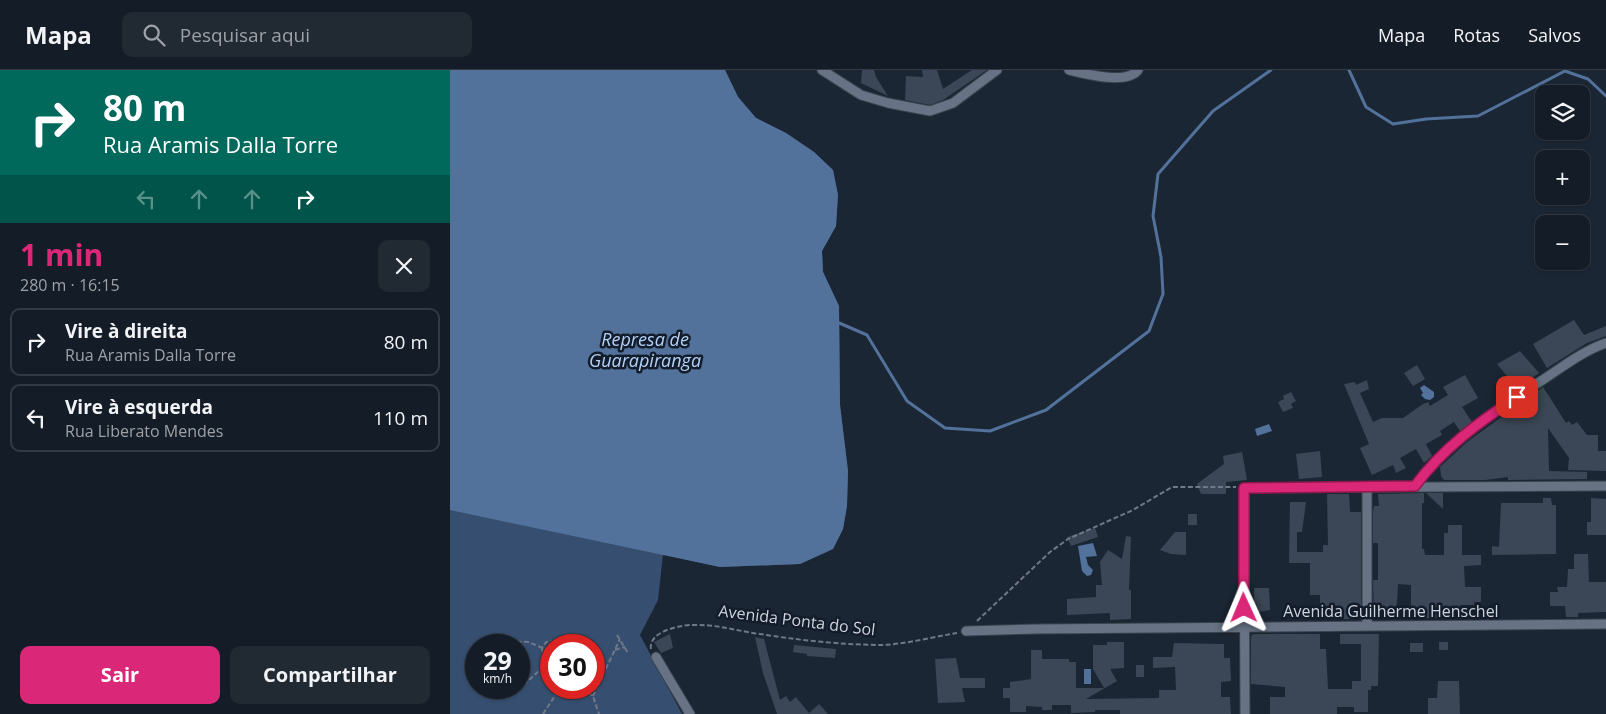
<!DOCTYPE html>
<html lang="pt">
<head>
<meta charset="utf-8">
<style>
  body { margin:0; font-family:"Open Sans",sans-serif; background:#212933; color:#f1f3f6; height:100vh; display:flex; flex-direction:column; font-size:19px; white-space:nowrap }
  * { box-sizing:border-box; margin:0 }
  p { font-size:16px; color:#9da1a7 }
  .icon { flex:none; width:28px; height:28px; fill:none; stroke:currentColor; stroke-width:2; stroke-linecap:round; stroke-linejoin:round }
  .map { position:relative; flex:1; overflow:hidden }
  .side { display:flex; flex-direction:column; background:#141c27; width:450px }
  .side>* { flex:none }
  .guide { background:#00695c; color:#fff; overflow:hidden }
  .controls { position:absolute; left:1085px; top:15px; display:grid; gap:10px }
  .controls a { display:grid; place-items:center; width:55px; height:55px; border-radius:10px; background:#141c27; box-shadow:0 1px 4px #0004,0 0 0 1px #333a44; font-size:25px }
  .speed { position:absolute; left:15px; top:564px; display:flex; gap:10px; font-size:25px; font-weight:700; text-align:center }
  .speed>* { display:grid; place-content:center; width:65px; height:65px; border-radius:50%; background:#141c27; box-shadow:0 1px 4px #0004,0 0 0 1px #333a44; line-height:1 }
  .speed small { font-size:12px; font-weight:400 }
  .speed .limit { border:8px solid #d22; background:#fff; color:#111 }
  .pin { position:absolute; display:grid; place-items:center; width:42px; height:42px; color:#fff; margin:-21px; border-radius:10px; box-shadow:0 2px 8px #0006 }
  .me { position:absolute; width:55px; margin:-28px; rotate:359deg; stroke-linejoin:round; filter:drop-shadow(0 0 4px #0008) }
  .turn { display:flex; align-items:center; gap:18px; height:105px; padding:0 20px; font-size:22px }
  .turn .icon { width:65px; height:65px; stroke-width:2.5 }
  .turn b { display:block; font-size:35px; line-height:42px }
  .lanes { display:flex; align-items:center; height:48px; padding:0 20px; background:#0003; justify-content:center; gap:25px; direction:ltr }
  .lanes .off { opacity:.35 }
  .round { display:grid; place-items:center; flex:none; width:52px; height:52px; border-radius:10px; background:#212933 }
  .headline { display:flex; align-items:center; justify-content:space-between; height:85px; padding:0 20px }
  h1 { font-size:30px; font-weight:700; line-height:38px; color:#db2777 }
  .action { display:flex; gap:10px; margin-top:auto; padding:10px 20px }
  .action a { flex:1; height:58px; border-radius:10px; background:#db2777; color:#fff; font-size:20px; font-weight:700; line-height:58px; text-align:center }
  .action a+a { background:#212933; color:#f1f3f6 }
  ul { padding:0; list-style:none }
  li { display:flex; align-items:center; gap:15px; height:68px; margin:0 10px 8px; padding:0 10px; border:2px solid #333a44; border-radius:10px }
  li div { flex:1 }
  li b { display:block; font-size:19px }
  li em { font-style:normal }
  header { display:flex; align-items:center; gap:30px; box-sizing:border-box; height:70px; padding:0 25px; background:#141c27; border-bottom:1px solid #333a44 }
  header strong { font-size:24px }
  nav { display:flex; gap:28px; margin-inline-start:auto; font-size:18px }
  .search { width:350px; height:45px; background:#212933; display:flex; align-items:center; gap:12px; box-sizing:border-box; padding:0 18px; border-radius:10px; color:#9da1a7; font-size:19px }
  main { display:flex; flex:1; min-height:0 }
  .map>svg:first-child { display:block }
  .green { fill:#364f70; fill-rule:evenodd }
  .water { fill:#53729b }
  .lines { fill:none; stroke-linecap:round; stroke-linejoin:round }
  .stream { stroke:#53729b; stroke-width:3 }
  .building { fill:#3b4756 }
  .street-casing { stroke:#3a424e; stroke-width:11 }
  .path { stroke:#707985; stroke-width:2; stroke-dasharray:5 2.5; stroke-linecap:butt }
  .street { stroke:#677384; stroke-width:9 }
  .route-casing { stroke:#8e194d; stroke-width:12 }
  .route { stroke:#db2777; stroke-width:9 }
  .labels { text-anchor:middle; stroke-width:5; stroke-linejoin:round; paint-order:stroke }
  .street-label { font-size:16px; fill:#cdd4de; stroke:#121c2a }
  .water-label { font-size:18px; font-style:italic; fill:#b4d1f8; stroke:#121c2a }
</style>
</head>
<body>
<header>
<strong>Mapa</strong>
<div class="search"><svg class="icon" aria-label="search" viewBox="0 0 24 24"><circle cx="10" cy="10" r="6"/><path d="M15 15l6 6"/></svg>Pesquisar aqui</div>
<nav><a>Mapa</a><a>Rotas</a><a>Salvos</a></nav>
</header>
<main>
<section class="side">
<div class="guide">
<div class="turn"><svg class="icon" aria-label="right" viewBox="0 0 24 24"><path d="M7 20v-9h11M14 6l5 5-5 5"/></svg><div><b>80 m</b>Rua Aramis Dalla Torre</div></div>
<div class="lanes"><svg class="icon off" aria-label="left" viewBox="0 0 24 24"><path d="M17 20v-9H6M10 6l-5 5 5 5"/></svg><svg class="icon off" aria-label="ahead" viewBox="0 0 24 24"><path d="M12 20V5M6 11l6-6 6 6"/></svg><svg class="icon off" aria-label="ahead" viewBox="0 0 24 24"><path d="M12 20V5M6 11l6-6 6 6"/></svg><svg class="icon" aria-label="right" viewBox="0 0 24 24"><path d="M7 20v-9h11M14 6l5 5-5 5"/></svg></div>
</div>
<div class="headline"><div><h1>1 min</h1><p>280 m · 16:15</p></div><a class="round"><svg class="icon" aria-label="close" viewBox="0 0 24 24"><path d="M6 6l12 12M18 6L6 18"/></svg></a></div>
<ul>
<li><svg class="icon" aria-label="right" viewBox="0 0 24 24"><path d="M7 20v-9h11M14 6l5 5-5 5"/></svg><div><b>Vire à direita</b><p>Rua Aramis Dalla Torre</p></div><em>80 m</em></li>
<li><svg class="icon" aria-label="left" viewBox="0 0 24 24"><path d="M17 20v-9H6M10 6l-5 5 5 5"/></svg><div><b>Vire à esquerda</b><p>Rua Liberato Mendes</p></div><em>110 m</em></li>
</ul>
<div class="action"><a>Sair</a><a>Compartilhar</a></div>
</section>
<div class="map">
<svg width="1156" height="644" viewBox="0 0 1156 644">
  <rect width="100%" height="100%" fill="#1b2634"/>
  <!-- green -->
  <path class="green" d="M 0,0 L 275,0 L 288,27 L 306,48 L 336,63 L 364,82 L 383,100 L 388,125 L 386,156 L 372,181 L 373,202 L 389,236 L 390,335 L 398,401 L 397,436 L 393,459 L 383,479 L 350,494 L 270,497 L 213,484 L 208,530 L 190,565 L 232,644 L 0,644 ZM 26,575 L 69,575 L 69,618 L 26,618 ZM 101,575 L 144,575 L 144,618 L 101,618 Z"/>
  <!-- water -->
  <path class="water" d="M 0,0 L 275,0 L 288,27 L 306,48 L 336,63 L 364,82 L 383,100 L 388,125 L 386,156 L 372,181 L 373,202 L 389,236 L 390,335 L 398,401 L 397,436 L 393,459 L 383,479 L 350,494 L 270,497 L 0,440 Z
    M 974,315 L 984,322 L 984,327 L 980,330 L 975,329 L 971,325 L 973,323 L 970,318 Z
    M 819,354 L 822,361 L 807,366 L 805,359 Z
    M 643,473 L 647,486 L 636,487 L 638,495 L 643,500 L 641,505 L 637,506 L 632,501 L 628,476 Z
    M 634,599 L 641,599 L 641,614 L 634,614 Z"/>
  <g class="lines">
    <!-- stream -->
    <path class="stream" d="M 899,0 L 916,37 L 943,54 L 976,49 L 1028,46 L 1115,1 L 1138,9 L 1156,26
      M 387,252 L 417,265 L 457,331 L 495,358 L 540,361 L 596,340 L 699,261 L 713,224 L 711,187 L 703,146 L 708,104 L 763,41 L 821,0"/>
  </g>
  <!-- building -->
  <path class="building" d="M 412,0 L 424,0 L 426,7 L 438,26 L 411,13 Z
    M 472,0 L 487,0 L 493,19 L 522,0 L 537,0 L 493,30 L 480,35 L 455,30 L 456,6 L 473,7 Z
    M 1124,250 L 1134,265 L 1156,256 L 1156,266 L 1137,273 L 1097,298 L 1083,274 Z
    M 1070,281 L 1089,303 L 1062,323 L 1057,316 L 1062,312 L 1047,294 Z
    M 967,295 L 975,309 L 963,316 L 954,303 Z
    M 1015,305 L 1028,328 L 1012,337 L 1022,352 L 1010,361 L 1004,352 L 990,361 L 992,365 L 976,374 L 982,386 L 974,393 L 966,379 L 950,388 L 956,398 L 946,403 L 943,395 L 922,405 L 910,378 L 919,374 L 894,314 L 905,312 L 906,315 L 917,310 L 919,319 L 910,323 L 923,352 L 932,348 L 953,348 L 973,334 L 978,332 L 980,336 L 998,325 L 993,317 Z
    M 1093,317 L 1116,353 L 1119,351 L 1122,355 L 1127,352 L 1137,365 L 1148,365 L 1148,381 L 1156,381 L 1156,401 L 1118,400 L 1119,388 L 1098,358 L 1099,401 L 1137,402 L 1137,409 L 1058,410 L 1058,407 L 1035,410 L 994,410 L 991,406 L 990,397 L 1017,372 Z
    M 841,322 L 846,331 L 841,334 L 843,338 L 833,342 L 828,332 L 834,329 L 833,326 Z
    M 870,381 L 872,407 L 849,409 L 846,384 Z
    M 792,382 L 797,410 L 776,412 L 776,424 L 751,424 L 747,414 L 774,394 L 773,386 Z
    M 974,423 L 974,433 L 972,433 L 972,479 L 974,479 L 975,485 L 994,485 L 994,463 L 998,463 L 998,455 L 1012,455 L 1012,485 L 1031,485 L 1031,495 L 1014,496 L 1015,517 L 1031,517 L 1031,532 L 1024,532 L 1024,535 L 1010,535 L 1011,548 L 961,548 L 961,515 L 948,514 L 946,548 L 924,548 L 923,510 L 928,510 L 928,473 L 923,473 L 923,442 L 924,436 L 929,436 L 928,424 Z
    M 976,423 L 993,423 L 993,439 Z
    M 877,424 L 899,424 L 900,442 L 911,442 L 911,537 L 908,535 L 908,549 L 870,549 L 870,525 L 860,525 L 860,493 L 839,493 L 840,432 L 856,432 L 852,462 L 847,462 L 847,482 L 873,482 L 873,475 L 878,475 Z
    M 1093,428 L 1101,428 L 1102,435 L 1106,435 L 1106,484 L 1042,485 L 1042,476 L 1049,477 L 1051,433 L 1093,433 Z
    M 1141,428 L 1156,429 L 1156,465 L 1137,465 L 1137,452 L 1141,452 Z
    M 738,444 L 747,444 L 747,455 L 738,455 Z
    M 645,458 L 648,467 L 621,476 L 617,467 Z
    M 725,462 L 736,462 L 736,485 L 721,484 L 710,480 Z
    M 676,466 L 681,467 L 679,520 L 681,520 L 681,549 L 660,550 L 660,543 L 617,545 L 617,529 L 646,527 L 646,515 L 652,515 L 650,492 L 658,480 L 672,489 Z
    M 1124,484 L 1138,484 L 1139,512 L 1156,512 L 1156,542 L 1128,543 L 1128,547 L 1116,547 L 1115,536 L 1100,536 L 1100,522 L 1108,522 L 1107,517 L 1117,517 L 1118,499 L 1124,499 Z
    M 804,518 L 819,518 L 820,540 L 804,543 Z
    M 220,564 L 223,578 L 211,583 L 204,572 Z
    M 803,564 L 870,564 L 870,579 L 876,579 L 878,619 L 902,619 L 902,611 L 911,611 L 911,574 L 890,574 L 890,564 L 929,564 L 928,616 L 921,616 L 921,620 L 918,620 L 918,642 L 904,642 L 904,637 L 887,637 L 887,644 L 820,644 L 820,627 L 835,627 L 835,617 L 801,614 L 801,567 Z
    M 305,567 L 314,569 L 330,630 L 336,626 L 340,632 L 346,627 L 359,643 L 369,634 L 378,644 L 327,644 L 313,603 Z
    M 657,572 L 674,572 L 674,598 L 660,599 L 667,611 L 636,629 L 709,628 L 709,620 L 726,620 L 725,597 L 703,598 L 703,587 L 722,587 L 724,573 L 774,574 L 774,588 L 780,588 L 781,611 L 771,612 L 771,627 L 780,627 L 781,644 L 670,644 L 670,640 L 645,640 L 645,642 L 621,643 L 621,635 L 602,635 L 602,640 L 592,640 L 592,637 L 576,636 L 576,642 L 560,642 L 560,628 L 553,628 L 553,618 L 560,618 L 560,612 L 581,609 L 581,580 L 592,580 L 592,589 L 619,589 L 619,592 L 626,592 L 626,618 L 654,618 L 643,599 L 643,575 L 657,575 Z
    M 989,572 L 998,572 L 998,580 L 989,580 Z
    M 960,573 L 973,573 L 973,582 L 960,582 Z
    M 344,575 L 386,579 L 385,588 L 357,586 L 357,584 L 343,582 Z
    M 506,588 L 510,608 L 535,608 L 535,618 L 512,618 L 515,632 L 488,633 L 485,589 Z
    M 686,595 L 694,595 L 694,607 L 686,607 Z
    M 988,611 L 1009,611 L 1010,644 L 978,644 L 978,628 L 987,628 Z"/>
  <g class="lines">
    <!-- street casing -->
    <g class="street-casing">
      <path id="street" d="M 372,0 L 411,25 L 438,33 L 480,41 L 503,33 L 547,0
        M 619,0 C 635,4 677,15 688,0
        M 965,416 C 999,371 1047,340 1094,309 C 1114,296 1133,281 1156,273
        M 917,417 L 917,556
        M 516,561 L 587,559 L 1156,554
        M 206,587 L 240,644
        M 795,644 L 794,418 L 1156,416"/>
    </g>
    <!-- path -->
    <path class="path" d="M 527,551 L 600,482 L 618,469 L 683,440 L 722,417 L 786,417
      M 167,565 L 178,583
      M 44,571 L 79,572 L 92,578
      M 201,579 C 198,562 229,555 242,555 C 266,554 287,561 310,564 C 347,570 395,575 432,575 C 456,574 483,567 507,563
      M 165,580 L 175,577
      M 101,593 L 93,585 L 92,578 L 96,572 L 104,571 L 109,575
      M 132,618 L 143,626 L 149,644
      M 68,620 L 101,590
      M 143,626 L 170,569
      M 93,644 L 110,618"/>
    <!-- street -->
    <use href="#street" class="street"/>
  </g>
  <g class="lines">
    <!-- route casing -->
    <g class="route-casing">
      <path id="route" d="M 794,538 L 794,418 L 965,416 C 992,379 1029,352 1067,327"/>
    </g>
    <!-- route -->
    <use href="#route" class="route"/>
  </g>
  <g class="labels">
    <!-- street labels -->
    <g class="street-label">
      <text x="941" y="547">Avenida Guilherme Henschel</text>
      <text transform="translate(347 550) rotate(7)" y="6">Avenida Ponta do Sol</text>
    </g>
    <!-- water labels -->
    <g class="water-label">
      <text x="195" y="276">Represa de<tspan x="195" dy="21">Guarapiranga</tspan></text>
    </g>
  </g>
</svg>
<div class="controls">
<a><svg class="icon" aria-label="layers" viewBox="0 0 24 24"><path d="M12 4l9 5-9 5-9-5zM3 14l9 5 9-5"/></svg></a>
<a>+</a>
<a>−</a>
</div>
<div class="speed"><div>29<small>km/h</small></div><div class="limit">30</div></div>
<div class="pin" style="left:1067px;top:327px;background:#d93025"><svg class="icon" aria-label="arrive" viewBox="0 0 24 24"><path d="M6 21V4h12l-3 4 3 4H6"/></svg></div>
<svg class="me" style="left:794px;top:538px" viewBox="-20 -20 40 40"><path d="M0-17L14 15 0 8-14 15z" fill="#db2777" stroke="#fff" stroke-width="4"/></svg>
</div>
</main>
</body>
</html>
